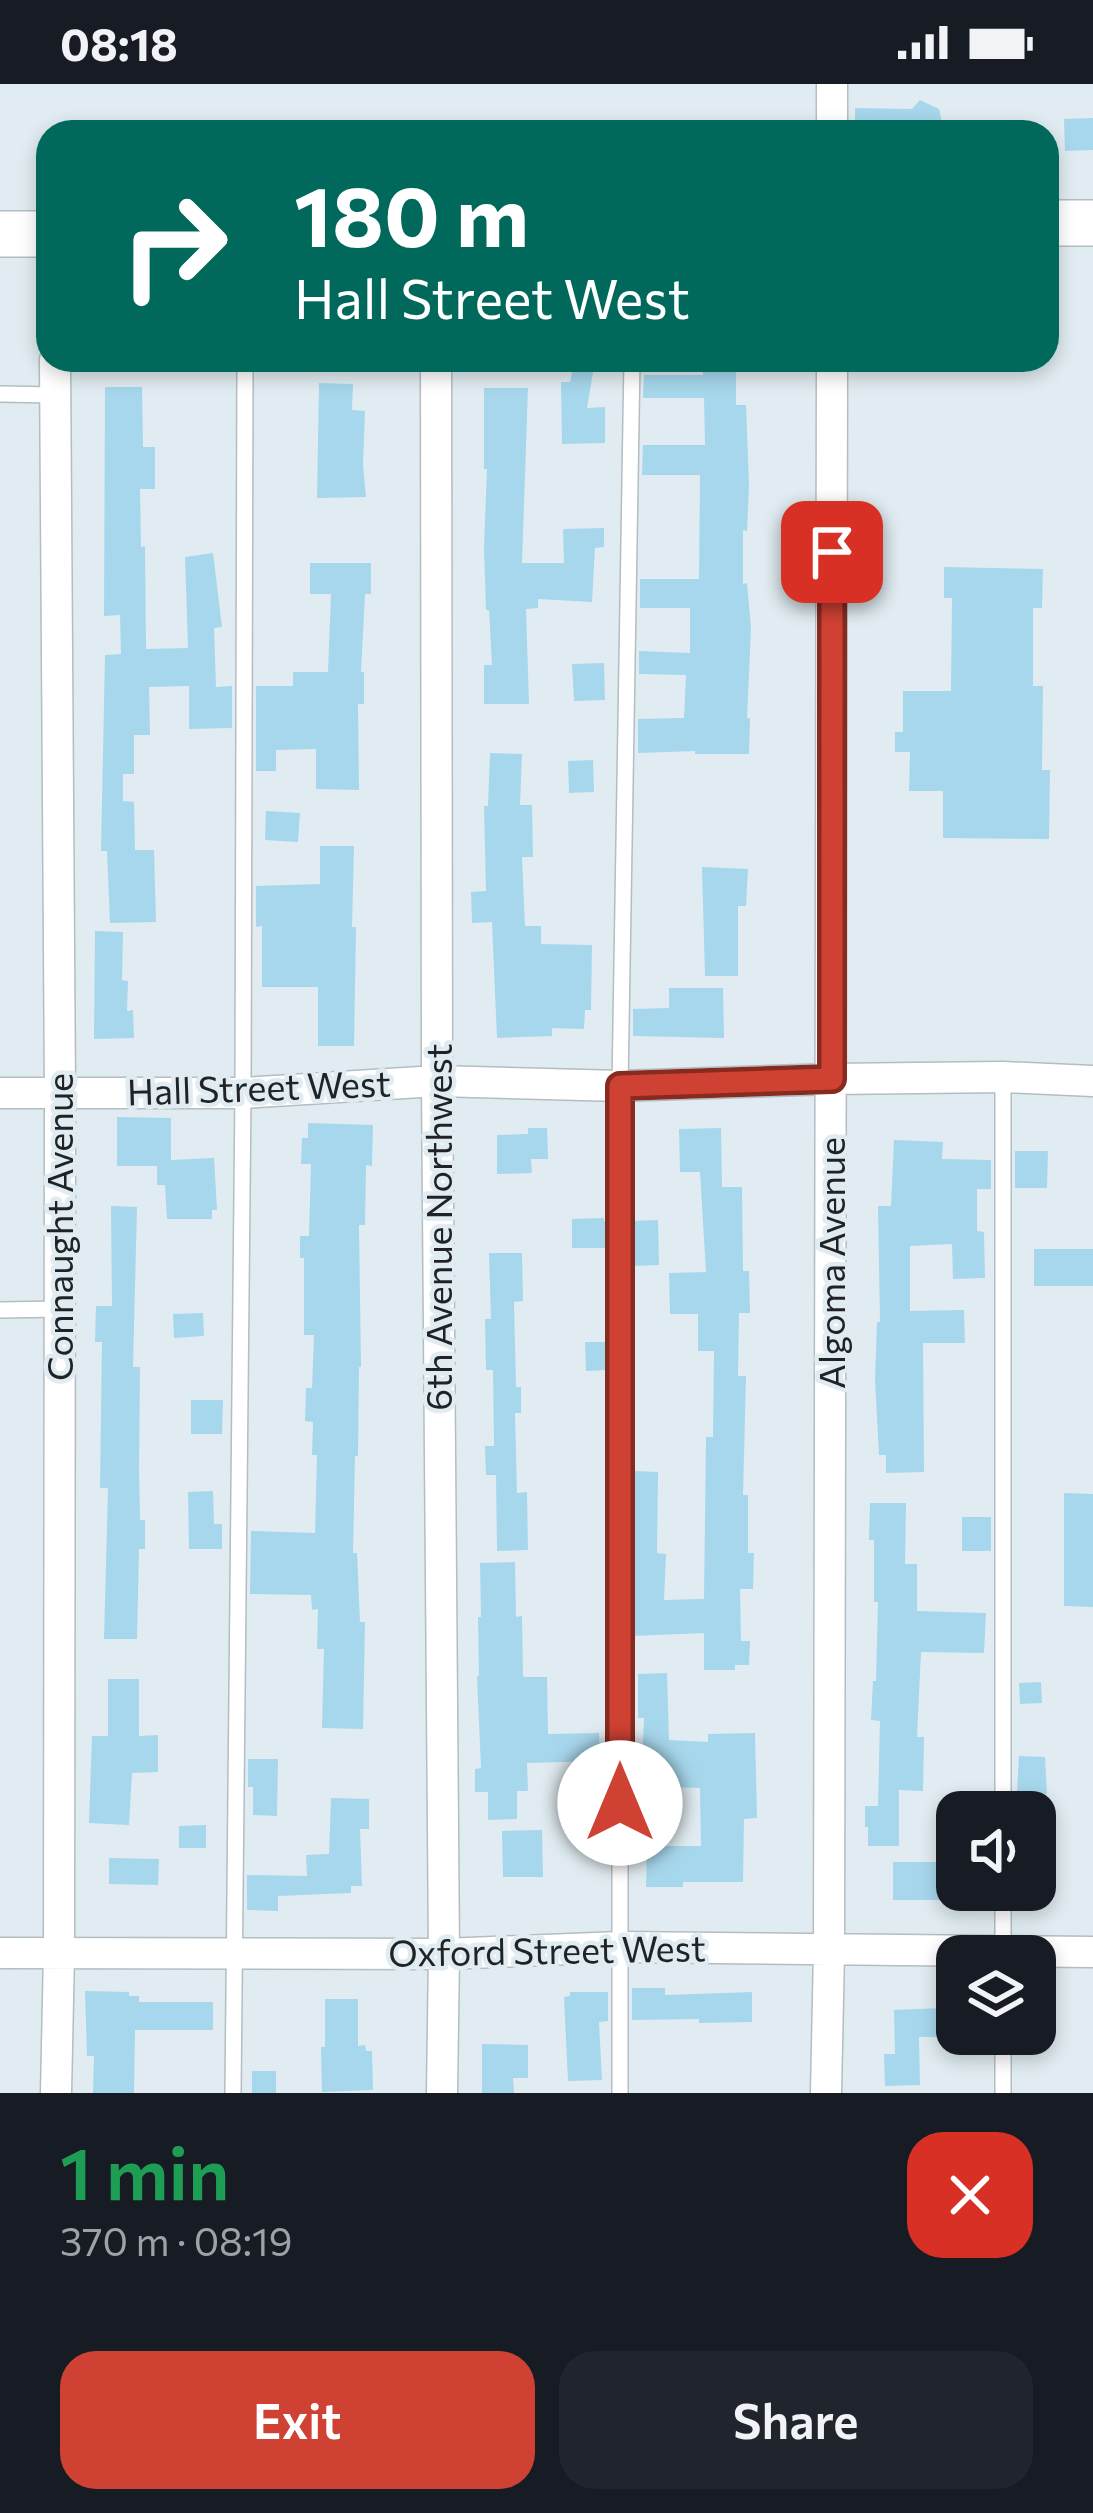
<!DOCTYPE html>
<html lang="en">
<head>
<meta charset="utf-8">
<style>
  body { margin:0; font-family:Commissioner,sans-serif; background:#20242c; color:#f1f3f6; height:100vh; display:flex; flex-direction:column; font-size:45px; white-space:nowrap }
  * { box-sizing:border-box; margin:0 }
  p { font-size:39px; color:#9ea1a6 }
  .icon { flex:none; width:66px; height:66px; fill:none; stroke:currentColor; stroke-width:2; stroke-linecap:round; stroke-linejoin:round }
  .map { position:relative; height:2009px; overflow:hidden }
  .panel { display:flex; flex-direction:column; background:#171b24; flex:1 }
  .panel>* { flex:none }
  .hud { position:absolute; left:36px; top:36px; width:1023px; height:252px; border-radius:36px; box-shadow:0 6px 18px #0003; background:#00695c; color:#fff; overflow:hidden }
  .tools { position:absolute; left:936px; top:1707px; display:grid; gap:24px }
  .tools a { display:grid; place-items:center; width:120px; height:120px; border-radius:24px; background:#171b24; box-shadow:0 6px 18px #0003; font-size:60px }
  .pin { position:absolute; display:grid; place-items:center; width:102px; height:102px; color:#fff; margin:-51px; border-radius:24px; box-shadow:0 6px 18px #0006 }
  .me { position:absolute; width:132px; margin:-66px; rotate:0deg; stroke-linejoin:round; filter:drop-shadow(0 0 9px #0008) }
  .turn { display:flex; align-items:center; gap:42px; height:252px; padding:0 60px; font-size:54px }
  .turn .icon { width:156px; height:156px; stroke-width:2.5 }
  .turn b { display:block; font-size:84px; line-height:102px }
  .round { display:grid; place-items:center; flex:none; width:126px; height:126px; border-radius:36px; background:#20242c }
  .summary { display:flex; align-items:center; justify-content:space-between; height:204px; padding:0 60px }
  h1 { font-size:72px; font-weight:600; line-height:90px; color:#1e9e55 }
  .cta { display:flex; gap:24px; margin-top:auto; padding:24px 60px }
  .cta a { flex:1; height:138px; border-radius:36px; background:#cf4233; color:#fff; font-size:48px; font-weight:600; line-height:138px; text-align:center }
  .cta a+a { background:#20242c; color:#f1f3f6 }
  .status { display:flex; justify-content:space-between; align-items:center; height:84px; padding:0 60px; background:#171b24; direction:ltr }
  .status svg { height:33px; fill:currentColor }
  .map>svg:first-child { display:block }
  .building { fill:#a7d7ec }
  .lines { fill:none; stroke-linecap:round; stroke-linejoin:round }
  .lane-casing { stroke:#b3bdc2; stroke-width:18 }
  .street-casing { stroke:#b3bdc2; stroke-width:33 }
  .secondary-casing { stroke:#b3bdc2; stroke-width:48 }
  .lane { stroke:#fff; stroke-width:15 }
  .street { stroke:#fff; stroke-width:30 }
  .secondary { stroke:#fff; stroke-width:45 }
  .route-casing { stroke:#872b21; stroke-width:30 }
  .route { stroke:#cf4233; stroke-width:21 }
  .labels { text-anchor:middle; stroke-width:9; stroke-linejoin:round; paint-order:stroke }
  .street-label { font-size:36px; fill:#1f2325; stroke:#e0ecf1 }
</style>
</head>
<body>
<div class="status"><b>08:18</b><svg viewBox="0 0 49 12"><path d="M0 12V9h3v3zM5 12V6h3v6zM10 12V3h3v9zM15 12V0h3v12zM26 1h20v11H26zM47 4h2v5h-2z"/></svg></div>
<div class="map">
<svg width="1093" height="2009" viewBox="0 0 1093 2009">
  <rect width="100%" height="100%" fill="#e0ecf1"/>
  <!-- building -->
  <path class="building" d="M 920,16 L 939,25 L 944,48 L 855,48 L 855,24 L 912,25 Z
    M 1093,34 L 1093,66 L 1065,67 L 1064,35 Z
    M 574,279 L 594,283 L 587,324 L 605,323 L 605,359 L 562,360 L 561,298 L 570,298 Z
    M 703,280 L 736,280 L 736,321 L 746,321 L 749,402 L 747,447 L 743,446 L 743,500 L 747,499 L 751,544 L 747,634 L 750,634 L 749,670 L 695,670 L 695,667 L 638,669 L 638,635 L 684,634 L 686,591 L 639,590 L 639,567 L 690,569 L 690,524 L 640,524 L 640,495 L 699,495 L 700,391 L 642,391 L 643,361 L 705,361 L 704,314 L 643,314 L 644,291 L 703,291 Z
    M 319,299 L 353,300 L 352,326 L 365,327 L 363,381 L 366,413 L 317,414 Z
    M 105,303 L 142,303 L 143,363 L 155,363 L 155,405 L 140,405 L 141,463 L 145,462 L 146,565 L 188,564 L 185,473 L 213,469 L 222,543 L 214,544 L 216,603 L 232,602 L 232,644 L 189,645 L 189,602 L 149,603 L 150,651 L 134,651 L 134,690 L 123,690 L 123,717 L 134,718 L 135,766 L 154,766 L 156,838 L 110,839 L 107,767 L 101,767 L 105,571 L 121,570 L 120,531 L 104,532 Z
    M 484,304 L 528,304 L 522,479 L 564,479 L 563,445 L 604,444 L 604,463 L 595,464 L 592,518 L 538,515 L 538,524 L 526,525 L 529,620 L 484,620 L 484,581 L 492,581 L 489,526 L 486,526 L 484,464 L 487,385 L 484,385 Z
    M 310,479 L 371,479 L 371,510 L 365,510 L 361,588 L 364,588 L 364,620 L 358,620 L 359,706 L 316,705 L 316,665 L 276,666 L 276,687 L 256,687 L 256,602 L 293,602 L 293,588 L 328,588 L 331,510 L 310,510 Z
    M 944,483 L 1043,485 L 1042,524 L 1033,524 L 1033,602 L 1043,602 L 1042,686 L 1050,686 L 1049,755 L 943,754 L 943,707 L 909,707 L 910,668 L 895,668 L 895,648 L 903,648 L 903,607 L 951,607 L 952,514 L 944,514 Z
    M 604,579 L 605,616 L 574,617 L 572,580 Z
    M 490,669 L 522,670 L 520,721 L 532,721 L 533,773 L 522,773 L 525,842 L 541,842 L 541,860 L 592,861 L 591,926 L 585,926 L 584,945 L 552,944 L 552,952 L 497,954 L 492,838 L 472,839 L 471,808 L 486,807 L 484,722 L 488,722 Z
    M 593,676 L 594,708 L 569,709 L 568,677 Z
    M 266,727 L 300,729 L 298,758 L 265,756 Z
    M 320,762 L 354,762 L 352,843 L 356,843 L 354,962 L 318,962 L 318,903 L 262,903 L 262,842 L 256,843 L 256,802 L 320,800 Z
    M 702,783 L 748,785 L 746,822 L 738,822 L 738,892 L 705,892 Z
    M 95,847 L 123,848 L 122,896 L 128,897 L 127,927 L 133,926 L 134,954 L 94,955 Z
    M 669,904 L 723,904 L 724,954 L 633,952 L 633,925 L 669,924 Z
    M 117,1033 L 171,1034 L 171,1076 L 214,1074 L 217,1126 L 212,1126 L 212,1135 L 167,1135 L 165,1101 L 157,1101 L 157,1082 L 117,1082 Z
    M 308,1039 L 373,1041 L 372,1082 L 366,1081 L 365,1141 L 359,1141 L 361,1283 L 359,1283 L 358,1372 L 355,1372 L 353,1469 L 357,1469 L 360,1538 L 365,1538 L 363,1645 L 322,1644 L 324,1565 L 317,1565 L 318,1525 L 312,1526 L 311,1511 L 250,1510 L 251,1447 L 315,1449 L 317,1371 L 312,1371 L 313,1338 L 305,1337 L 306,1304 L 312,1304 L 314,1251 L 304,1251 L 304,1174 L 300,1174 L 300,1152 L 309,1152 L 311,1080 L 301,1080 L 302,1054 L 308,1054 Z
    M 528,1044 L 547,1044 L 548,1075 L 531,1075 L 532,1089 L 497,1090 L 497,1051 L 528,1050 Z
    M 721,1044 L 722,1103 L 742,1103 L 743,1187 L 749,1187 L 750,1229 L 739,1229 L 738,1292 L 746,1292 L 743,1411 L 748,1411 L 748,1469 L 754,1469 L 753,1505 L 740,1505 L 741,1557 L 750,1557 L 749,1581 L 735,1581 L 735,1586 L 704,1586 L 704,1549 L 632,1552 L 632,1547 L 635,1387 L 658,1388 L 657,1469 L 666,1470 L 664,1516 L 704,1515 L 706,1353 L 713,1353 L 714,1267 L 698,1267 L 698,1230 L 670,1230 L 669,1189 L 706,1188 L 700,1088 L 680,1088 L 679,1045 Z
    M 894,1056 L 943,1058 L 942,1075 L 991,1076 L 991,1105 L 977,1105 L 977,1147 L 984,1148 L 985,1194 L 953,1195 L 952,1160 L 910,1162 L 910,1227 L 964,1226 L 965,1259 L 923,1259 L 924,1388 L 886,1389 L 886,1371 L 879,1371 L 875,1296 L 877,1238 L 880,1238 L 878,1122 L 891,1122 Z
    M 1015,1067 L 1048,1067 L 1047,1104 L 1015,1104 Z
    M 111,1122 L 137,1123 L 133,1283 L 140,1283 L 139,1385 L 140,1436 L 145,1436 L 145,1465 L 139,1465 L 137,1555 L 104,1555 L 108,1404 L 100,1404 L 102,1258 L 95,1258 L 96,1222 L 112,1222 Z
    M 604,1134 L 604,1137 L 608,1137 L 608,1164 L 572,1164 L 572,1135 Z
    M 658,1136 L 659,1181 L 632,1182 L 632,1137 Z
    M 1034,1165 L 1093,1165 L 1093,1202 L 1034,1202 Z
    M 489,1169 L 522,1169 L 523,1217 L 514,1218 L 516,1303 L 521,1303 L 521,1329 L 515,1329 L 517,1409 L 527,1408 L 528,1466 L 497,1467 L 496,1391 L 486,1391 L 485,1362 L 494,1362 L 493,1286 L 486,1286 L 485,1235 L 491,1235 Z
    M 203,1229 L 204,1252 L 174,1254 L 173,1230 Z
    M 585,1258 L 608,1258 L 608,1286 L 586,1287 Z
    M 191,1316 L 223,1316 L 222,1350 L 191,1350 Z
    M 213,1407 L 214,1440 L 222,1440 L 222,1465 L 189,1465 L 188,1408 Z
    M 1064,1409 L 1093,1410 L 1093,1523 L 1064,1522 Z
    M 870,1419 L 906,1419 L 905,1480 L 917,1480 L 917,1527 L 986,1529 L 984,1569 L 921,1568 L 917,1653 L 924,1653 L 923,1707 L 899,1706 L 899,1762 L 868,1762 L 868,1743 L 865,1743 L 865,1722 L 878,1722 L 880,1637 L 871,1636 L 873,1597 L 876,1597 L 878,1518 L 874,1518 L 874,1456 L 869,1456 Z
    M 962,1433 L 991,1433 L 991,1467 L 962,1467 Z
    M 515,1478 L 516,1533 L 522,1532 L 523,1591 L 524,1593 L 547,1593 L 548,1650 L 599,1649 L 600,1677 L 527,1679 L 528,1707 L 517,1707 L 517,1735 L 488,1736 L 488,1708 L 475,1708 L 475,1685 L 481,1684 L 477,1592 L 479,1592 L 478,1533 L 481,1533 L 480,1479 Z
    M 667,1589 L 669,1656 L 708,1658 L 708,1650 L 755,1649 L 757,1734 L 744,1735 L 743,1798 L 683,1798 L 683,1803 L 646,1803 L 647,1762 L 701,1762 L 700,1704 L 641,1702 L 644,1634 L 638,1634 L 638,1590 Z
    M 108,1595 L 139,1595 L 139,1652 L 158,1651 L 158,1688 L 132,1689 L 129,1741 L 89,1739 L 92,1652 L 108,1652 Z
    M 1041,1598 L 1042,1619 L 1020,1620 L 1019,1599 Z
    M 1019,1672 L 1045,1673 L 1047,1710 L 1017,1709 Z
    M 248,1675 L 278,1675 L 277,1732 L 253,1731 L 253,1703 L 248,1703 Z
    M 331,1714 L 369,1715 L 369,1745 L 360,1745 L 362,1802 L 351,1802 L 351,1809 L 278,1812 L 278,1827 L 247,1826 L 247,1791 L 307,1792 L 306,1771 L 329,1770 Z
    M 206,1741 L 206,1764 L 179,1764 L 179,1742 Z
    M 542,1746 L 543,1793 L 503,1793 L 502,1747 Z
    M 109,1774 L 159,1775 L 158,1801 L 109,1800 Z
    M 893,1778 L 950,1778 L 950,1816 L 893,1816 Z
    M 632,1904 L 665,1904 L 665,1911 L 752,1908 L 752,1938 L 699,1939 L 699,1935 L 632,1936 Z
    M 85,1907 L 129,1908 L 129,1912 L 139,1912 L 139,1918 L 213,1918 L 213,1946 L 135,1946 L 134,2009 L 93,2009 L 94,1972 L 87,1972 Z
    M 570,1908 L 608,1908 L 608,1937 L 599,1938 L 602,1996 L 568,1997 L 564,1913 L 570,1912 Z
    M 325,1915 L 358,1915 L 358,1962 L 365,1961 L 366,1967 L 372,1967 L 373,2006 L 322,2008 L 321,1963 L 325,1963 Z
    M 941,1924 L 942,1953 L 919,1953 L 920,2001 L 885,2002 L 884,1970 L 895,1970 L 894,1926 Z
    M 482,1960 L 528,1961 L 528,1994 L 513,1994 L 514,2009 L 482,2009 Z
    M 252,1987 L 276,1987 L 276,2009 L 252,2009 Z"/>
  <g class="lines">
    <!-- lane casing -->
    <g class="lane-casing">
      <path id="lane" d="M 0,310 L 55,311
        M 1003,993 L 1003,1728
        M 0,1226 L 60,1225
        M 1003,1806 L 1003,1869
        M 1003,1950 L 1003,2009
        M 233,2009 L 243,1009 L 245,276
        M 620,2009 L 620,1002 L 632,276"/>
    </g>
    <!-- street casing -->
    <g class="street-casing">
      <path id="street" d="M 832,48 L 832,0
        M 55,276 L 60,1009 L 59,1869 L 56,2009
        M 436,276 L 437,997 L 444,1870 L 442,2009
        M 0,1009 L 243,1009 L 437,997 L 620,1002 L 832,995 L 1003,993 L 1093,997
        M 0,1869 L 444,1870 L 620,1863 L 1093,1868
        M 826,2009 L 829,1867 L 832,276"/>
    </g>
    <!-- secondary casing -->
    <g class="secondary-casing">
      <path id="secondary" d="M 1047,139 L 1093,139
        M 0,150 L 48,150"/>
    </g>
    <!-- lane -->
    <use href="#lane" class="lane"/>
    <!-- street -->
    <use href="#street" class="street"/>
    <!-- secondary -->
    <use href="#secondary" class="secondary"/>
  </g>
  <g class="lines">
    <!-- route casing -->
    <g class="route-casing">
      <path id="route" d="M 620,1719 L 620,1002 L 832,995 L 832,468"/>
    </g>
    <!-- route -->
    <use href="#route" class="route"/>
  </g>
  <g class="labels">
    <!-- street labels -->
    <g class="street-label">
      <text transform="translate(259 1004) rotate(-2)" y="13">Hall Street West</text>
      <text transform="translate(60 1143) rotate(-90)" y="13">Connaught Avenue</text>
      <text transform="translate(439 1143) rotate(-90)" y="13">6th Avenue Northwest</text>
      <text transform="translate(832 1179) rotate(-90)" y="13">Algoma Avenue</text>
      <text transform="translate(547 1867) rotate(-1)" y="13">Oxford Street West</text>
    </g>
  </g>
</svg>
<div class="tools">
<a><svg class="icon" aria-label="sound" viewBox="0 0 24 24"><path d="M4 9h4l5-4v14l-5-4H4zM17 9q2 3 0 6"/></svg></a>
<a><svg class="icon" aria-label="layers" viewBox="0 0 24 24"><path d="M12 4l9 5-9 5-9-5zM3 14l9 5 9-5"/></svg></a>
</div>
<div class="pin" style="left:832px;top:468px;background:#d93025"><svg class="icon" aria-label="arrive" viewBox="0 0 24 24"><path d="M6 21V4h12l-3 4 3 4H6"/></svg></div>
<svg class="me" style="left:620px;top:1719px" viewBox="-20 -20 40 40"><circle r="19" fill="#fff"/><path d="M0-13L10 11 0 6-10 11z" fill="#cf4233"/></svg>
<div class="hud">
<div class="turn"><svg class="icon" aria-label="right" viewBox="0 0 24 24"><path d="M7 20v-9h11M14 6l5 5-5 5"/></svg><div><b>180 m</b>Hall Street West</div></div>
</div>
</div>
<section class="panel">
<div class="summary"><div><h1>1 min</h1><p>370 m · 08:19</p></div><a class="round" style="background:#d93025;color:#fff"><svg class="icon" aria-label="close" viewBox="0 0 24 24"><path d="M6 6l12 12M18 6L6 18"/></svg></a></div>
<div class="cta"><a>Exit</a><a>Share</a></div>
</section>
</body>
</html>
